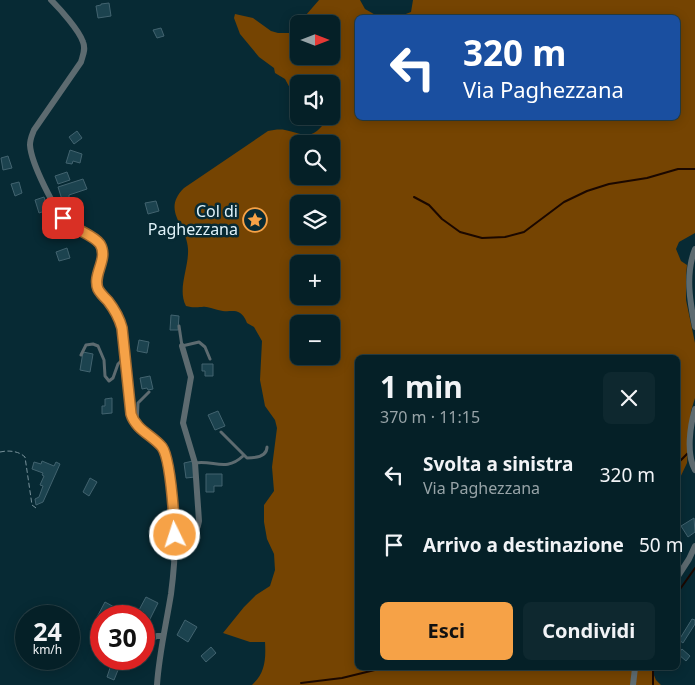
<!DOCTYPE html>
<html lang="it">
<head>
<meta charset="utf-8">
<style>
  body { margin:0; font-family:"Noto Sans",sans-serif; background:#0e282f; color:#f1f3f6; height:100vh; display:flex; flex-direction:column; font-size:19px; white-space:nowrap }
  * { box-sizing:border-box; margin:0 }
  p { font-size:16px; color:#97a3a7 }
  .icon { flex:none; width:28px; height:28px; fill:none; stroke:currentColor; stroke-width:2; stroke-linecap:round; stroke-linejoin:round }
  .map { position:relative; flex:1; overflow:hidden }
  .sheet { position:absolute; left:355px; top:355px; width:325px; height:315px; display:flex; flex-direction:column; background:#052027; border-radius:8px; box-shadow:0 2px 12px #0003,0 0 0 1px #263e44 }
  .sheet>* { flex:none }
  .top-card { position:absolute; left:355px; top:15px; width:325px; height:105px; border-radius:8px; box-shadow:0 2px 12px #0003,0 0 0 1px #263e44; background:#1a4fa0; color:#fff; overflow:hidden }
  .needle { width:32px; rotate:90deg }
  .fabs { position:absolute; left:290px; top:15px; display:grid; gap:10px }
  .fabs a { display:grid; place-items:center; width:50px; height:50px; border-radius:8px; background:#052027; box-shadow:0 2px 12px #0003,0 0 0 1px #263e44; font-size:25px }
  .speed { position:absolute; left:15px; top:605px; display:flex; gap:10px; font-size:25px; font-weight:700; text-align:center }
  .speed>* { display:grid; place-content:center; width:65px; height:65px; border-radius:50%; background:#052027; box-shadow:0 2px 12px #0003,0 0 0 1px #263e44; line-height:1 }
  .speed small { font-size:12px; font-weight:400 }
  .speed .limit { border:8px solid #d22; background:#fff; color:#111 }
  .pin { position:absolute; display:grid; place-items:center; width:42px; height:42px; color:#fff; margin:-21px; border-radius:10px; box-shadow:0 2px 8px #0006 }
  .me { position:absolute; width:55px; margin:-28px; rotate:356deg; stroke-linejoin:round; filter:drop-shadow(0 0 4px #0008) }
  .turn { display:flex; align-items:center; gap:18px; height:105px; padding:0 25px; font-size:22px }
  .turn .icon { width:65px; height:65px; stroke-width:2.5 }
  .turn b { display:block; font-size:35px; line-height:42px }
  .round { display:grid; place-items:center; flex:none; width:52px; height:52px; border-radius:8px; background:#0e282f }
  .summary { display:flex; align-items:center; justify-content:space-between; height:85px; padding:0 25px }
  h1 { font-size:30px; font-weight:700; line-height:38px }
  .button { display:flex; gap:10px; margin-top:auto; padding:10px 25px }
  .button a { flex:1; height:58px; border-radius:8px; background:#f6a247; color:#111; font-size:20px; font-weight:700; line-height:58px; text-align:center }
  .button a+a { background:#0e282f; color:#f1f3f6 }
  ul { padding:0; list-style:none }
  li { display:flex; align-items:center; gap:15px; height:70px; padding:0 25px }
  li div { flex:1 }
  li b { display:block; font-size:19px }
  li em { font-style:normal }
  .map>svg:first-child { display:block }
  .forest { fill:#754402; fill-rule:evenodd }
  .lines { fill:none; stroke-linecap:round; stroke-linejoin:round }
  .stream { stroke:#1b0800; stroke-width:2 }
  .building { fill:#1c434f; stroke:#42636f }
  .path { stroke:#78929b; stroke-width:1; stroke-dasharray:5 2.5; stroke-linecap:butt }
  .service { stroke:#5d6b70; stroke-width:3 }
  .minor { stroke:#5d6b70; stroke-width:6 }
  .route-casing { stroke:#a0692e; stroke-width:12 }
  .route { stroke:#f6a247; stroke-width:9 }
  .labels { text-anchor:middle; stroke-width:5; stroke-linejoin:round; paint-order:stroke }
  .poi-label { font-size:16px; fill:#e0f2f9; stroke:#072a34; text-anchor:end }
</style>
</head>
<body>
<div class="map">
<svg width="695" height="685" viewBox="0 0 695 685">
  <rect width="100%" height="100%" fill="#072a34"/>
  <!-- forest -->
  <path class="forest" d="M 319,0 L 360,0 L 365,9 L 379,17 L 358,18 L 358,118 L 678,118 L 678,18 L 398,17 L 411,12 L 413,0 L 695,0 L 695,233 L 679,242 L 676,249 L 681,261 L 687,265 L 686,275 L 686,300 L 695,343 L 695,398 L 691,411 L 687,463 L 678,482 L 678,358 L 358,358 L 358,668 L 651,668 L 656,680 L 661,685 L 252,685 C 265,673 266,660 265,642 L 250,642 L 223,633 L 244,607 L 256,595 L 270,586 L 275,570 L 274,554 L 267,539 L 264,522 L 264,505 L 274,491 L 272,467 L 277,428 L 275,420 L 265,406 L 260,380 L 262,341 L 254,327 L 247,323 C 240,305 231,314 218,310 C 212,309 208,306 202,307 C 196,307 193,308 186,306 C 177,289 189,268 188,249 C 187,225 161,211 184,188 L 268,131 C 273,130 280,129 285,130 C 301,133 309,141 322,126 L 322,116 L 331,116 L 331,84 L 299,84 L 299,101 L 297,101 L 285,79 L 275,73 L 274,68 L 259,57 L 240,34 L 234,18 L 235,14 L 253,18 L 271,31 L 278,33 L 299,33 L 299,56 L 331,56 L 331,24 L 309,24 L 306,15 ZM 299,144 L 331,144 L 331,176 L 299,176 ZM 299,204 L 331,204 L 331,236 L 299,236 ZM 299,264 L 331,264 L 331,296 L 299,296 ZM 299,324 L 331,324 L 331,356 L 299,356 Z"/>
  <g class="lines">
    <!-- stream -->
    <path class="stream" d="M 414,197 L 429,205 L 442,219 L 460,232 L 482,238 L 505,237 L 524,232 L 564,202 L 587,191 L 609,184 L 647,178 L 678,169 L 695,169
      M 678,463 L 688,453
      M 678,592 L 695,568
      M 653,668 L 653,685
      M 301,683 L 342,678 L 383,668"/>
  </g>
  <!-- building -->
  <path class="building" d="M 109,3 L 111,16 L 98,18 L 96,6 L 101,5 L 101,4 Z
    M 161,28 L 164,36 L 157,38 L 153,30 Z
    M 77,131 L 82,138 L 74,144 L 69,137 Z
    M 70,150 L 82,154 L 80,163 L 73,161 L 72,164 L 66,163 Z
    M 8,156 L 12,168 L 3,170 L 1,158 Z
    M 67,172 L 70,180 L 58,184 L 55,176 Z
    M 83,179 L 87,189 L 69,195 L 69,199 L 67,199 L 73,211 L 79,209 L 83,217 L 73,223 L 64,206 L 58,187 Z
    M 19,182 L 22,193 L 15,196 L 11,184 Z
    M 44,197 L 48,210 L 39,213 L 35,200 Z
    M 156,201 L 159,211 L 148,214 L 145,203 Z
    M 67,248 L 70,258 L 59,261 L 56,252 Z
    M 171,315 L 179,316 L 178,330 L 170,330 Z
    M 139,340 L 149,342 L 147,353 L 137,351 Z
    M 83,352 L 93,354 L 90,372 L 80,370 Z
    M 202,364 L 213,364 L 213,376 L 205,376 L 205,371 L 202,371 Z
    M 150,376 L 153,389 L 148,390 L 147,388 L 142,389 L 140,378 Z
    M 112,398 L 112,413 L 102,414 L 102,406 L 105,406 L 105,399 Z
    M 218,411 L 225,426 L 215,430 L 208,415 Z
    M 42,461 L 54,466 L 56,462 L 60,464 L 43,502 L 36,505 L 35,499 L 39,497 L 43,486 L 40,485 L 44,476 L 42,475 L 43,473 L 32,469 L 34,462 L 41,464 Z
    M 193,461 L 195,477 L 186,478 L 184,463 Z
    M 206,474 L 222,474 L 222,486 L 214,486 L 214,492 L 206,492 Z
    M 90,478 L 97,482 L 89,496 L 83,492 Z
    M 694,518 L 695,532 L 688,537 L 681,526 Z
    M 146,597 L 158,603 L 150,619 L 142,615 L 144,612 L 139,610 Z
    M 105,602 L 116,608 L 112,616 L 101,616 L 101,619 L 97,617 Z
    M 692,619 L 695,620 L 695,624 L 683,643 L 679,640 Z
    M 185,620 L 197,627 L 188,642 L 177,635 Z
    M 211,647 L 216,653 L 206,662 L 201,656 Z
    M 682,649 L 690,656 L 686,661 L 678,654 Z
    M 112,662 L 120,665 L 114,680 L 107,677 Z"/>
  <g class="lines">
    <!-- path -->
    <path class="path" d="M 0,452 C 8,450 19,451 25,457 L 32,505 L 36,508"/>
    <!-- service -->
    <path class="service" d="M 179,326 L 182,346 L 199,342 L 205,347 L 210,359
      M 81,355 L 86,345 L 93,344 L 98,346 L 104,360 L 105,376 L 109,381 L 113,378 L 118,364 L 124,358
      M 137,424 L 138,403 L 149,392
      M 221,432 L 247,458 C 255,458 267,457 267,447
      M 195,463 C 214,460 226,472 243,456"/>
    <!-- minor -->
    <path class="minor" d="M 51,0 C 60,9 79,30 83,42 C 86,49 83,55 81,62 L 34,130 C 32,135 30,139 30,145 C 31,163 55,211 68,224 C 77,233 93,234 100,245 C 109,259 92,274 98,289 C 99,292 103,296 105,298 C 114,308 119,315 122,328 L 131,414 C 137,432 160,437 165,453 C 178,499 177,548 171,594 C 166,625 159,654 157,685
      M 695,249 C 685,274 690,302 695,327
      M 695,409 C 690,426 686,454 695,470
      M 176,546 C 188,540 197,535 199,521 L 195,463 L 183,423 L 191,377 L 182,346
      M 678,576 L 689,559 L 695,546
      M 144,641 L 157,636 L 163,636
      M 633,685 L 635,668"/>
  </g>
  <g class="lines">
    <!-- route casing -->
    <g class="route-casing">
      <path id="route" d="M 63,218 C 73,230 93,234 100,244 C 109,259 92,274 98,289 C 100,293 105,298 108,301 C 115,310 119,317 122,328 L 131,414 C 136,430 152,435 162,447 C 171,459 174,518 175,535"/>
    </g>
    <!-- route -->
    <use href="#route" class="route"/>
  </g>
  <!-- icons -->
  <defs>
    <g id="sight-ring" transform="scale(1.25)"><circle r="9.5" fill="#072a34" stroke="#f6a247" stroke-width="1.5"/><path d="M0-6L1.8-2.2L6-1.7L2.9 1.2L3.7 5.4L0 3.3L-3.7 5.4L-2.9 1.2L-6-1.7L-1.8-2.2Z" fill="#f6a247"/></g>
  </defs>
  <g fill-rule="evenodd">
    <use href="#sight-ring" x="255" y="220"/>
  </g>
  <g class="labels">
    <!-- poi labels -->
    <g class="poi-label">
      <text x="238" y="217">Col di<tspan x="238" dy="18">Paghezzana</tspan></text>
    </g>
  </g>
</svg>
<div class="fabs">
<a><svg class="needle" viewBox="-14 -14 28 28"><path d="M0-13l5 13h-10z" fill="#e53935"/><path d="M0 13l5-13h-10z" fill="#97a3a7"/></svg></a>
<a><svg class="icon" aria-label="sound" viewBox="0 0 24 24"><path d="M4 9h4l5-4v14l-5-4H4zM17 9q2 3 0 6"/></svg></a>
<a><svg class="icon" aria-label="search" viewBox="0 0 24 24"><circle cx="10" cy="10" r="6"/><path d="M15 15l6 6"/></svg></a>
<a><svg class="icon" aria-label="layers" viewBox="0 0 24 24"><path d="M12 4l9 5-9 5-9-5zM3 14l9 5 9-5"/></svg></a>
<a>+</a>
<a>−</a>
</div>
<div class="speed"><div>24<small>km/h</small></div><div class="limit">30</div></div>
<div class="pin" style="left:63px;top:218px;background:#d93025"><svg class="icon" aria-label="arrive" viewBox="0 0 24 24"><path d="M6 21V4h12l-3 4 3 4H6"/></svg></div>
<svg class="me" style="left:175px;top:535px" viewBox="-20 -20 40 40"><circle r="17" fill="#f6a247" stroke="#fff" stroke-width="3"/><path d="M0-11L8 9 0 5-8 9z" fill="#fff"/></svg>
<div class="top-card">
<div class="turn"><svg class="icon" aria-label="left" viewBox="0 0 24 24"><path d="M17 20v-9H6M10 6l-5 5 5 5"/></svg><div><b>320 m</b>Via Paghezzana</div></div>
</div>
<section class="sheet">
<div class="summary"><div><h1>1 min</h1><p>370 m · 11:15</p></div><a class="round"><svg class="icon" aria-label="close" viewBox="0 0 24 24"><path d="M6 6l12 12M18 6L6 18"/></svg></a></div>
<ul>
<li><svg class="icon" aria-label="left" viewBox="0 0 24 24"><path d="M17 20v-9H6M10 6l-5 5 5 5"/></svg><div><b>Svolta a sinistra</b><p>Via Paghezzana</p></div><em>320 m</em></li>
<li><svg class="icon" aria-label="arrive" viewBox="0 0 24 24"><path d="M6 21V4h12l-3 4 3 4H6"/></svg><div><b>Arrivo a destinazione</b></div><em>50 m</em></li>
</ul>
<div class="button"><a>Esci</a><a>Condividi</a></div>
</section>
</div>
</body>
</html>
